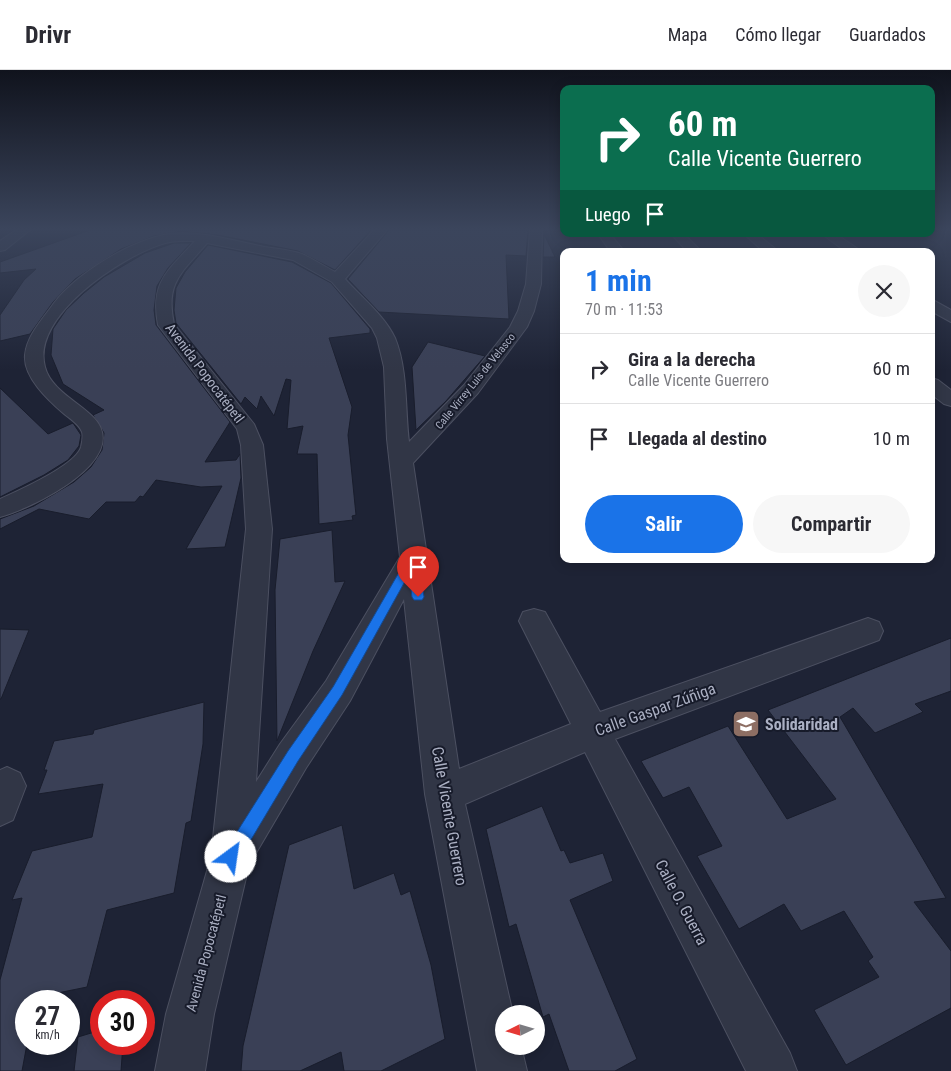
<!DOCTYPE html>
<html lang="es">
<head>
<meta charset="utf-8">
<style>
  body { margin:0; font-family:"Roboto Condensed",sans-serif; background:#f7f7f7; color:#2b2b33; height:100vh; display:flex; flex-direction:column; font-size:19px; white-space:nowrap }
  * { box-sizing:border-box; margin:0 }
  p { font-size:16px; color:#7c7c81 }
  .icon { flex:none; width:28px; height:28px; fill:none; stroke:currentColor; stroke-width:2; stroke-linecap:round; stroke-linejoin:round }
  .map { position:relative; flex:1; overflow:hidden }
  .sheet { position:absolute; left:560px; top:178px; width:375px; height:315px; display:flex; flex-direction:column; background:#fff; border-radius:10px; box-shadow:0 2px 12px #0003 }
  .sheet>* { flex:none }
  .top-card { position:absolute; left:560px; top:15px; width:375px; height:152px; border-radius:10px; box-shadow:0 2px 12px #0003; background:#0b6e4f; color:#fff; overflow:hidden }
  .needle { width:32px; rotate:265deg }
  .tools { position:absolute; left:495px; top:935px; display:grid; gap:10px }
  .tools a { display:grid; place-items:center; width:50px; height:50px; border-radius:50%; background:#fff; box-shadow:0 2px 12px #0003; font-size:25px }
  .speed { position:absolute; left:15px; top:920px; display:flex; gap:10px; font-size:25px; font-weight:700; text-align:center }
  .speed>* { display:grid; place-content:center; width:65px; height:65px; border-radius:50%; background:#fff; box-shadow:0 2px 12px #0003; line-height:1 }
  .speed small { font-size:12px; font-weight:400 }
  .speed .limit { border:8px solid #d22; background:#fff; color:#111 }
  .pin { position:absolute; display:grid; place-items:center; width:42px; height:42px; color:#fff; margin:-51px -21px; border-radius:50% 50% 50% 0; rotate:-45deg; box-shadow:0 0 5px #0007 }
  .pin .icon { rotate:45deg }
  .me { position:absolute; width:55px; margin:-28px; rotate:31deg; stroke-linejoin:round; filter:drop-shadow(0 0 4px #0008) }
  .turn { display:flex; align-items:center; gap:18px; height:105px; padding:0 25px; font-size:22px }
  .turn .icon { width:65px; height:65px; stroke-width:2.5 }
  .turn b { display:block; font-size:35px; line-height:42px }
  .then { display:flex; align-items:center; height:48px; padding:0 25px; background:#0003; gap:10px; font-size:19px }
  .round { display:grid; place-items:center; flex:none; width:52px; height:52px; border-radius:26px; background:#f7f7f7 }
  .head { display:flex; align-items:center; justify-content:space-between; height:85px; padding:0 25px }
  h1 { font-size:30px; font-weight:700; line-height:38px; color:#1a73e8 }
  .button { display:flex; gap:10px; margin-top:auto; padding:10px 25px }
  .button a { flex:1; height:58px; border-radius:30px; background:#1a73e8; color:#fff; font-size:20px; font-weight:700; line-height:58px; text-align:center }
  .button a+a { background:#f7f7f7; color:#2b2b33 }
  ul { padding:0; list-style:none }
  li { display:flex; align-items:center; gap:15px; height:70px; padding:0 25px; border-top:1px solid #e1e1e2 }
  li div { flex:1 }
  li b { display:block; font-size:19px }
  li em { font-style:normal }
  header { display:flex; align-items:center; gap:30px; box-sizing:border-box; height:70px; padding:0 25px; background:#fff; border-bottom:1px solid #e1e1e2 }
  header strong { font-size:24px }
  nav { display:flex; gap:28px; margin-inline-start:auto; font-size:18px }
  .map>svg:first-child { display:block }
  .building { fill:#3a4056; stroke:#191d2c }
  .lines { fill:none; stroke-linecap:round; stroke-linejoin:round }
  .minor-casing { stroke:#4c5061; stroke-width:2 }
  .minor { fill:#313646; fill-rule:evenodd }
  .route { fill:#1a73e8; stroke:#114b97 }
  .labels { text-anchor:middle; stroke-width:4; stroke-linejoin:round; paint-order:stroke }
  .far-street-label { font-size:11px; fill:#abb0c3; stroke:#171b2a }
  .street-label { font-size:14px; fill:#abb0c3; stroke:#171b2a }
  .near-street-label { font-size:16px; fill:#abb0c3; stroke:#171b2a }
  .near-poi-label { font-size:16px; font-weight:bold; fill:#abb0c3; stroke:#171b2a; text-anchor:start }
</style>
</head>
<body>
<header>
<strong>Drivr</strong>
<nav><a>Mapa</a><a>Cómo llegar</a><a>Guardados</a></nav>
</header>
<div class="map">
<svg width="951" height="1001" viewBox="0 0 951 1001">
  <rect width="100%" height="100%" fill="#1e2335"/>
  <!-- building -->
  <path class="building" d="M 90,160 L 371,160 L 335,200 L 298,181 L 218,165 L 181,161 L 154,166 L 121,179 L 75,209 L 53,232 L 30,264 L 0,271 L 0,245 L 24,210 L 36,199 L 0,203 L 0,192 Z
    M 389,160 L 528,160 L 526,186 L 506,185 L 509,249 L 379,242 L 348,209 Z
    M 544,164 L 555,187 L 543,187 Z
    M 174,173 L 191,173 L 168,198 L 157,216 L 154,240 L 156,255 L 230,352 L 205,392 L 236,390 L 240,384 L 241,408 L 225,477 L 186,479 L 222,416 L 201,417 L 156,410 L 143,427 L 140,426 L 135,432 L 106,432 L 89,449 L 39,439 L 0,459 L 0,449 L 34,436 L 74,412 L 91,397 L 102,380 L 104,363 L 93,345 L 104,340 L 63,314 L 51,285 L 53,259 L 66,240 L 84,223 L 104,207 L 145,183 Z
    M 208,175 L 292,192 L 331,213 L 370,259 L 370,263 L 329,268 L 352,337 L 348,365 L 356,445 L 352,446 L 353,450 L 319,454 L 317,384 L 297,384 L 303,356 L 287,359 L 291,310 L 286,309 L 274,346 L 261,326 L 257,339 L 245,327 L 241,334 L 176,253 L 174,240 L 176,218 L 185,202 Z
    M 428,272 L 485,286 L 446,331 L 416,360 L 412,297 Z
    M 0,318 L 48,364 L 73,353 L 81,365 L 79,376 L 68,390 L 44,405 L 0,427 Z
    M 332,460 L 335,512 L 345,511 L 313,581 L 277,671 L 275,520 L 280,469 Z
    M 0,559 L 29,560 L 1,629 L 0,629 Z
    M 951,568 L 951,621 L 915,634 L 923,642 L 875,663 L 853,638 L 840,647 L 946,828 L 914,832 L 951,881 L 951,938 L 846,995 L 814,940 L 879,907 L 868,891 L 873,887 L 844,841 L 801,861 L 784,834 L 739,859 L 697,786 L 722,776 L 689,717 L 663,728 L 641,691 L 728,656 L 787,749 L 836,729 L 768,640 Z
    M 204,632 L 203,674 L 191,751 L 186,753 L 174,823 L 107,840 L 87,917 L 38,927 L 37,931 L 26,931 L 27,974 L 22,1001 L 0,1001 L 0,910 L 22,828 L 12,830 L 32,781 L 92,767 L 103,714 L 38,724 L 47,700 L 44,700 L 54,671 L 93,664 L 94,660 Z
    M 542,736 L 561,781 L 564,780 L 570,793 L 603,783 L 613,811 L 570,830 L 637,989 L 615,1001 L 569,1001 L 549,944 L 543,947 L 516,854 L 509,857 L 486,759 Z
    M 342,755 L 354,819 L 394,803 L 401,825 L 410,821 L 431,895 L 445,969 L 381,1001 L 344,1001 L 341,982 L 300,1001 L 241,1001 L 243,976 L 289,775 Z
    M 101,960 L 101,974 L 123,974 L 121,1001 L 74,1001 L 78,967 Z"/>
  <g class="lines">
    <!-- minor casing -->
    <g class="minor-casing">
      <path id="minor" d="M 16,160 L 30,160 L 5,180 L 0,181 L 0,171 Z
        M 374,160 L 387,160 L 345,209 C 361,227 385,246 395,268 C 408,300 405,338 409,372 L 464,315 L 510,257 L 518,241 L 526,214 L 530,160 L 542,160 L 541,214 L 534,241 L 527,257 L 478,323 L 413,393 L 459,699 L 571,654 L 519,551 L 523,542 L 534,539 L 545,542 L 600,642 L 868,548 L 879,552 L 883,561 L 879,570 L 615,669 L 790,983 L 797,1001 L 746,1001 L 585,682 L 465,734 L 513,944 L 504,944 L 504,976 L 521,976 L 527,1001 L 477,1001 L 425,724 L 404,529 L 350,631 L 306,698 L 249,795 L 214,944 L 205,1001 L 155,1001 L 166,944 L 211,787 L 246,459 L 241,375 L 237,359 L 158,255 C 150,211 168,201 195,171 C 185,171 172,170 162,174 C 121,187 31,246 45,297 C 51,320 79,332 94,348 C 133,390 31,439 0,447 L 0,429 C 18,421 76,395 81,377 C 82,373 83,365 82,362 C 79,354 69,348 63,343 C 48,330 23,307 25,285 C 27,265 43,249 54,233 C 77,203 131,170 169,164 C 201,160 234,171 265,177 C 277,179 291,180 302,184 C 313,189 324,196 335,202 ZM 207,173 L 293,190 L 332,212 L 372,258 L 377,268 L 384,297 L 387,369 L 400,487 L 326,611 L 280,674 L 256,712 L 272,459 L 263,375 L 254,354 L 174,254 C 165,212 182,203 207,173 Z
        M 598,164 L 610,164 L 624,181 L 610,181 Z
        M 671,164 L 684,164 L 701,181 L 687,181 Z
        M 744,164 L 757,164 L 778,181 L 763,181 Z
        M 822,164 L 836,164 L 861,181 L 845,181 Z
        M 931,229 L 951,240 L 951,252 L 931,241 Z
        M 931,308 L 938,310 L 951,320 L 951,336 L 944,334 L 931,324 Z
        M 7,697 L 20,703 L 26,716 L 13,750 L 0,756 L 0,700 Z"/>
    </g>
    <!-- minor -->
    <use href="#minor" class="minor"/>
  </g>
  <!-- sky -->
  <linearGradient id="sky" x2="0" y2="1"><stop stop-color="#10131d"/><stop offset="0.53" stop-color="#3b455c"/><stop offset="1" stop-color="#3b455c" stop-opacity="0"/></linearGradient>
  <rect width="951" height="300" fill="url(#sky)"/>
  <!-- route -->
  <path class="route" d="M 413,484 L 418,488 L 424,527 L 422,530 L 414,530 L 412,527 L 409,504 L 342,625 L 298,691 L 237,793 L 231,796 L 225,793 L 223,787 L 225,781 L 288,681 L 333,617 L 409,485 Z"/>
  <!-- icons -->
  <defs>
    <g id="school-square" transform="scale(1.4375)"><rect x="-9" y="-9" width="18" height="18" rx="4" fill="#8d6e63" stroke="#171b2a"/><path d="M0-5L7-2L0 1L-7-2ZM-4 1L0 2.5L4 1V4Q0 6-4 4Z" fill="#fff"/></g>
  </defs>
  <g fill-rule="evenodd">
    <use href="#school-square" x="746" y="654"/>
  </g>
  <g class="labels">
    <!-- far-street labels -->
    <g class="far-street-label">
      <text transform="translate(475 311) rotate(-51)" y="4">Calle Virrey Luis de Velasco</text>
    </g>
    <!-- street labels -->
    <g class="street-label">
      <text transform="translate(205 303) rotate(53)" y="5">Avenida Popocatépetl</text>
      <text transform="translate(206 883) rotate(-75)" y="5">Avenida Popocatépetl</text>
    </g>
    <!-- near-street labels -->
    <g class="near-street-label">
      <text transform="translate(655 639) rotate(-20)" y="6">Calle Gaspar Zúñiga</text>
      <text transform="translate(450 746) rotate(80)" y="6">Calle Vicente Guerrero</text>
      <text transform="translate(682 832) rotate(62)" y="6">Calle O. Guerra</text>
    </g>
    <!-- near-poi labels -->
    <g class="near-poi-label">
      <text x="765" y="660">Solidaridad</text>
    </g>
  </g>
</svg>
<div class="tools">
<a><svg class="needle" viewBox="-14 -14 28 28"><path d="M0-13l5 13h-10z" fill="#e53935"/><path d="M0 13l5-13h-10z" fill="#7c7c81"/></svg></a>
</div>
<div class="speed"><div>27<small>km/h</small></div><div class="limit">30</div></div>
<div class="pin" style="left:418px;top:527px;background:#d93025"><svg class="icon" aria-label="arrive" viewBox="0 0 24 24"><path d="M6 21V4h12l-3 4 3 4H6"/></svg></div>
<svg class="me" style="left:231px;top:787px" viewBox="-20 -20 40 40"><circle r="19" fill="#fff"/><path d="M0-13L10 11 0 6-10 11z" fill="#1a73e8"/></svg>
<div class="top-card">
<div class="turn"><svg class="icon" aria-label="right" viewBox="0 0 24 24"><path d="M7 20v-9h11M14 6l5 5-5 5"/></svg><div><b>60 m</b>Calle Vicente Guerrero</div></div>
<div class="then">Luego<svg class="icon" aria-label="arrive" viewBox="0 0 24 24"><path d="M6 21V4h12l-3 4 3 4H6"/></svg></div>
</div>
<section class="sheet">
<div class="head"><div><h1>1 min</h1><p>70 m · 11:53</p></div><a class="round"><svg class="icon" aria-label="close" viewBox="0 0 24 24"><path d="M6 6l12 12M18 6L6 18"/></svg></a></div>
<ul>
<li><svg class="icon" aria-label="right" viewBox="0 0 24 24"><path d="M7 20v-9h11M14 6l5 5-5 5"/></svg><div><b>Gira a la derecha</b><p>Calle Vicente Guerrero</p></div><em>60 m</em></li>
<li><svg class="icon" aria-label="arrive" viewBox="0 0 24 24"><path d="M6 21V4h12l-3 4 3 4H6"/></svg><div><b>Llegada al destino</b></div><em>10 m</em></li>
</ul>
<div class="button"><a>Salir</a><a>Compartir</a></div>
</section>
</div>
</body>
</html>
